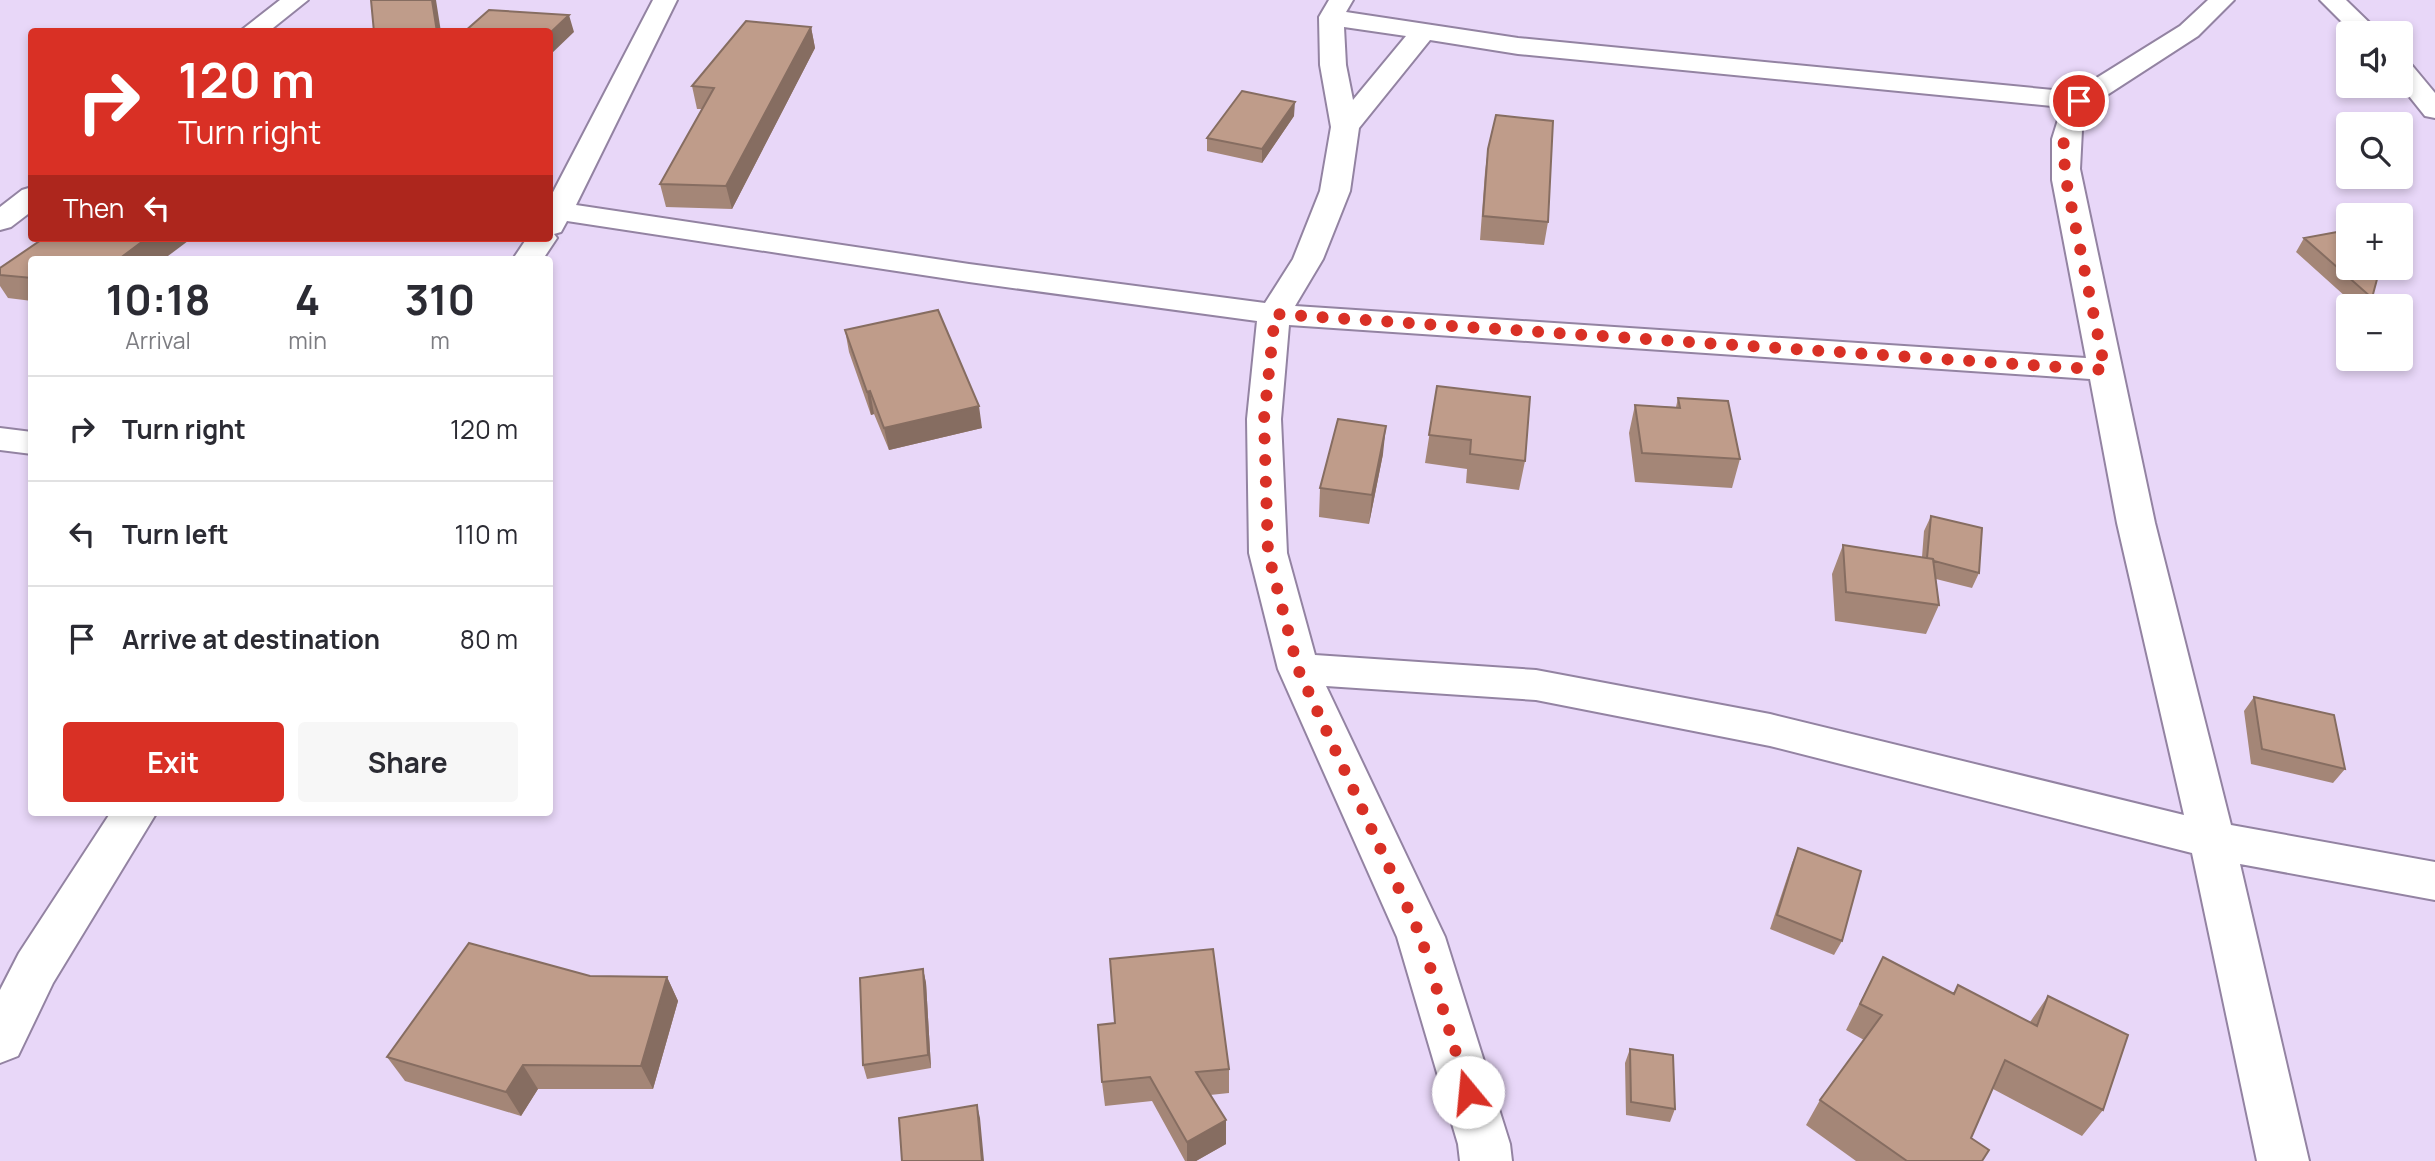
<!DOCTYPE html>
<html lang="en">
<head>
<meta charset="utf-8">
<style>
  body { margin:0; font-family:Manrope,sans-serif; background:#f7f7f7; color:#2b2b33; height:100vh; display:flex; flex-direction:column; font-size:26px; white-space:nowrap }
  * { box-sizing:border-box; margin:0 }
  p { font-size:23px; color:#7c7c81 }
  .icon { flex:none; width:38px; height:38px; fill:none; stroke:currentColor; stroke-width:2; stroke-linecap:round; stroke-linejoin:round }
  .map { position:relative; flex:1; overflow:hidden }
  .panel { position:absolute; left:28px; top:256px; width:525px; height:560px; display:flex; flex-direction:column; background:#fff; border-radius:7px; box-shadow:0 4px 10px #0003 }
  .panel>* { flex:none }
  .banner { position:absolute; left:28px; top:28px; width:525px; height:214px; border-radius:7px; box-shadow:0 4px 10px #0003; background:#d93025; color:#fff; overflow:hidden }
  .fabs { position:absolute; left:2336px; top:21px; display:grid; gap:14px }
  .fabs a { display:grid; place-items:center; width:77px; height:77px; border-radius:7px; background:#fff; box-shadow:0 4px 10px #0003; font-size:35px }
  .pin { position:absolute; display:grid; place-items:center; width:60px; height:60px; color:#fff; margin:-30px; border:4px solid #fff; border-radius:50%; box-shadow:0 2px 7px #0007 }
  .me { position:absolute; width:77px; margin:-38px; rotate:343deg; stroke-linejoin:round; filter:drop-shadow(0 0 5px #0008) }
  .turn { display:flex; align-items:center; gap:24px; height:147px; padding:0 35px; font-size:32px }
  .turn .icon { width:91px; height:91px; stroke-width:2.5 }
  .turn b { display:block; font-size:49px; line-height:60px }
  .then { display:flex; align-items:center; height:66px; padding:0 35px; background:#0003; gap:14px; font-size:26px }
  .eta { display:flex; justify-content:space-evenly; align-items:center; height:119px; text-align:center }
  .eta b { font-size:42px; font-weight:700; line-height:49px }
  .action { display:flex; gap:14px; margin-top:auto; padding:14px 35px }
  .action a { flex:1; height:80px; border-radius:7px; background:#d93025; color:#fff; font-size:28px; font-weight:700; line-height:80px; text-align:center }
  .action a+a { background:#f7f7f7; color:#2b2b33 }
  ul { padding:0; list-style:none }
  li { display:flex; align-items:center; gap:21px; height:105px; padding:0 35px; border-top:2px solid #e1e1e2 }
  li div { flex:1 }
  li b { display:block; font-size:26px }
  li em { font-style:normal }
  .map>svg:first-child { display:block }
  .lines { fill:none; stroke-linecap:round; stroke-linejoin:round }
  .street-casing { stroke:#9383a2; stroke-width:4 }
  .street { fill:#fff; fill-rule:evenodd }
  .wall { fill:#a48677 }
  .shaded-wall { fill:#866d61 }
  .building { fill:#bf9c8a; stroke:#866d61; stroke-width:2 }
  .route { stroke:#d93025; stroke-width:12; stroke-dasharray:0 21.6 }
</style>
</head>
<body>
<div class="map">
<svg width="2435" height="1161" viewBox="0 0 2435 1161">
  <rect width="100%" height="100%" fill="#e8d7f8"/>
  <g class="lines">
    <!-- street casing -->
    <g class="street-casing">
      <path id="street" d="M 280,0 L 308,0 L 268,32 L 239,32 Z
        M 653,0 L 677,0 L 576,205 L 969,264 L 1265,303 L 1293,259 L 1320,191 L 1331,127 L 1320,65 L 1319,17 L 1329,0 L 1353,0 L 1346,12 L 1518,38 L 2074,92 L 2180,26 L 2208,0 L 2234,0 L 2198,36 L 2090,106 L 2082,130 L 2080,169 L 2155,523 L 2231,825 L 2435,862 L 2435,900 L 2240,864 L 2309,1161 L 2257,1161 L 2192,853 L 1770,746 L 1536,700 L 1326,686 L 1445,937 L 1510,1144 L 1512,1161 L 1460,1161 L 1458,1144 L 1397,937 L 1278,669 L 1249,553 L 1247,419 L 1257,321 L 969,282 L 567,221 L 561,232 L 554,234 L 557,238 L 543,259 L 513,259 L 527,238 L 550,238 L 550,198 ZM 1344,27 L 1406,36 L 1353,100 L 1346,65 ZM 1430,40 L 1518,54 L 2062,107 L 2052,139 L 2052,180 L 2086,358 L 1295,306 L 1323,259 L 1350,191 L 1359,128 ZM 1289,325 L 2090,379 L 2117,523 L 2184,815 L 1770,714 L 1536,670 L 1315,655 L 1287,553 L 1281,419 Z
        M 2320,0 L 2346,0 L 2380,33 L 2353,33 Z
        M 2401,61 L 2410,63 L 2435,93 L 2435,118 L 2425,116 L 2401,86 Z
        M 32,187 L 32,211 L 11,227 L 0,230 L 0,207 L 22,190 Z
        M 0,428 L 32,432 L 32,454 L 0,450 Z
        M 111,812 L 157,812 L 53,983 L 18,1056 L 0,1063 L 0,990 L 19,953 Z"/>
    </g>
    <!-- street -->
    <use href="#street" class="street"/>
  </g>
  <!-- wall -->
  <path class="wall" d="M 811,27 L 815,48 L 732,209 L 666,207 L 660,184 L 702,109 L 697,109 L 692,86 Z
    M 1294,116 L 1262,163 L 1207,151 L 1207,138 Z
    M 1488,149 L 1548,222 L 1544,245 L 1480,240 L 1485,172 Z
    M 2304,238 L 2372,298 L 2367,306 L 2356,306 L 2296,252 Z
    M 0,275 L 32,278 L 32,301 L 8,298 L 0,286 Z
    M 845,330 L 982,428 L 889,450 L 874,414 L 871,415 L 849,352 Z
    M 1437,386 L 1525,461 L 1519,490 L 1466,483 L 1467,469 L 1425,463 Z
    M 1678,398 L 1740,459 L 1732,488 L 1635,482 L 1629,433 L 1635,405 L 1676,407 Z
    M 1383,454 L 1369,524 L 1319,517 L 1320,488 Z
    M 1931,516 L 1979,573 L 1972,588 L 1936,579 L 1939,605 L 1926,634 L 1835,621 L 1832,574 L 1843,545 L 1922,557 L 1924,531 Z
    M 2254,697 L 2345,769 L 2333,783 L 2251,764 L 2244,711 Z
    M 1798,848 L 1842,941 L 1834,955 L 1770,929 L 1792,863 Z
    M 1883,957 L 1953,994 L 1958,985 L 2030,1022 L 2048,996 L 2103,1110 L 2082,1136 L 1993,1089 L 1971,1138 L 1982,1161 L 1856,1161 L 1806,1125 L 1820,1100 L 1864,1040 L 1846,1030 Z
    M 923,969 L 926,983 L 931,1068 L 867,1079 L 863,1065 Z
    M 590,976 L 667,977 L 678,1001 L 653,1089 L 538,1089 L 521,1116 L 405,1081 L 387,1057 Z
    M 1630,1049 L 1675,1109 L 1670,1122 L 1626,1115 L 1625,1063 Z
    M 1229,1069 L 1229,1093 L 1210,1095 L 1226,1144 L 1196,1161 L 1185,1161 L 1152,1101 L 1105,1106 L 1102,1082 Z"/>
  <!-- shaded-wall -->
  <path class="shaded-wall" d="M 432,0 L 436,0 L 441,32 L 437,32 Z
    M 569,15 L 574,32 L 550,55 L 550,33 Z
    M 811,27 L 815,48 L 732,209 L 726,186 Z
    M 1295,102 L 1294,116 L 1262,163 L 1262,149 Z
    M 147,238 L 192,238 L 164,259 L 119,259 Z
    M 870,391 L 874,414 L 871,415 L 867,392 Z
    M 979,406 L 982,428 L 889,450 L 884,428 Z
    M 1386,426 L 1383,454 L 1369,524 L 1372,495 Z
    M 923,969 L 926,983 L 931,1068 L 928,1055 Z
    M 667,977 L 678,1001 L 653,1089 L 641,1066 Z
    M 523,1065 L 538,1089 L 521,1116 L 506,1092 Z
    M 977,1105 L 980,1118 L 984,1161 L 982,1161 Z
    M 1226,1120 L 1226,1144 L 1196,1161 L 1187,1161 L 1187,1142 Z"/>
  <!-- building -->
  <path class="building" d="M 371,0 L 432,0 L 437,32 L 374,32 Z
    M 489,10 L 569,15 L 550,33 L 550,32 L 464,32 Z
    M 746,21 L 811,27 L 726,186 L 660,184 L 714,88 L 692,86 Z
    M 1242,91 L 1295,102 L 1262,149 L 1207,138 Z
    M 1496,115 L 1553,121 L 1548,222 L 1483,216 L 1488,149 Z
    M 2348,230 L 2348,268 L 2380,268 L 2372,298 L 2304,238 Z
    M 44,238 L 147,238 L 119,259 L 32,259 L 32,278 L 0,275 L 0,268 Z
    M 938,310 L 979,406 L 884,428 L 870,391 L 867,392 L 845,330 Z
    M 1437,386 L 1530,397 L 1525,461 L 1470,454 L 1471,440 L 1429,435 Z
    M 1678,398 L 1728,401 L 1740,459 L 1642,453 L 1635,405 L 1680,408 Z
    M 1338,419 L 1386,426 L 1372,495 L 1320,488 Z
    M 1931,516 L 1982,528 L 1979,573 L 1934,561 L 1933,559 L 1927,558 Z
    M 1843,545 L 1933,559 L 1939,605 L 1846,592 Z
    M 2254,697 L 2334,715 L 2345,769 L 2262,749 Z
    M 1798,848 L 1861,871 L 1842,941 L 1777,915 Z
    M 469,943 L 590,976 L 667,977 L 641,1066 L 523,1065 L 506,1092 L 387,1057 Z
    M 1213,949 L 1229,1069 L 1196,1072 L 1226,1120 L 1187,1142 L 1150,1077 L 1102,1082 L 1098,1025 L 1115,1023 L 1110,959 Z
    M 1883,957 L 1954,994 L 1958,985 L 2037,1026 L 2048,996 L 2128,1035 L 2103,1110 L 2005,1060 L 1971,1138 L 1989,1150 L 1982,1161 L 1907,1161 L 1820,1100 L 1882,1015 L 1860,1004 Z
    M 923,969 L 928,1055 L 863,1065 L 860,978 Z
    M 1630,1049 L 1673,1055 L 1675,1109 L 1631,1102 Z
    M 977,1105 L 982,1161 L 902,1161 L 899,1118 Z"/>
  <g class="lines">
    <!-- route -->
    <path class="route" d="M 1468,1092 L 1421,937 L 1298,669 L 1268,553 L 1264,419 L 1275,314 L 2105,370 L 2066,180 L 2063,146 L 2069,119 L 2079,101"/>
  </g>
</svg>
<div class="fabs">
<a><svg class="icon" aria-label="sound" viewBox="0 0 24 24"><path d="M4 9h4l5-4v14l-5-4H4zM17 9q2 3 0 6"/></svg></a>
<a><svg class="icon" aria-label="search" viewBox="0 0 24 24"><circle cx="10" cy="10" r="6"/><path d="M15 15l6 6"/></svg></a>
<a>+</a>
<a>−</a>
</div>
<div class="pin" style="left:2079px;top:101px;background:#d93025"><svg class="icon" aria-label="arrive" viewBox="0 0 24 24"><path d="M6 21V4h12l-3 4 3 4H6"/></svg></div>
<svg class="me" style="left:1468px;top:1092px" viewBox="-20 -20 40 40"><circle r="19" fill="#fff"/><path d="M0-13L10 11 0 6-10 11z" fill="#d93025"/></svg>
<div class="banner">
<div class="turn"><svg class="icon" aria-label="right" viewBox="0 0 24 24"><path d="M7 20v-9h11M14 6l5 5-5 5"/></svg><div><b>120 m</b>Turn right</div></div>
<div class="then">Then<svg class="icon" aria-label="left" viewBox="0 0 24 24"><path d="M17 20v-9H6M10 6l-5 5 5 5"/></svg></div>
</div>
<section class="panel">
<div class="eta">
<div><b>10:18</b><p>Arrival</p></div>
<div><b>4</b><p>min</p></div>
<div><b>310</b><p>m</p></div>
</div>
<ul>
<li><svg class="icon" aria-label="right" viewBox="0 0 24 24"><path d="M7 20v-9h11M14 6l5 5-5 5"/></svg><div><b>Turn right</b></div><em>120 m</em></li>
<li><svg class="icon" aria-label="left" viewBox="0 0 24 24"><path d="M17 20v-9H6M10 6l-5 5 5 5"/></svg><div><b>Turn left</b></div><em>110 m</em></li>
<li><svg class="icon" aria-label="arrive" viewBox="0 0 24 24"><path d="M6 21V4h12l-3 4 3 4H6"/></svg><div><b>Arrive at destination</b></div><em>80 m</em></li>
</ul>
<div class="action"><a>Exit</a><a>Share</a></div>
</section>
</div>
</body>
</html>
